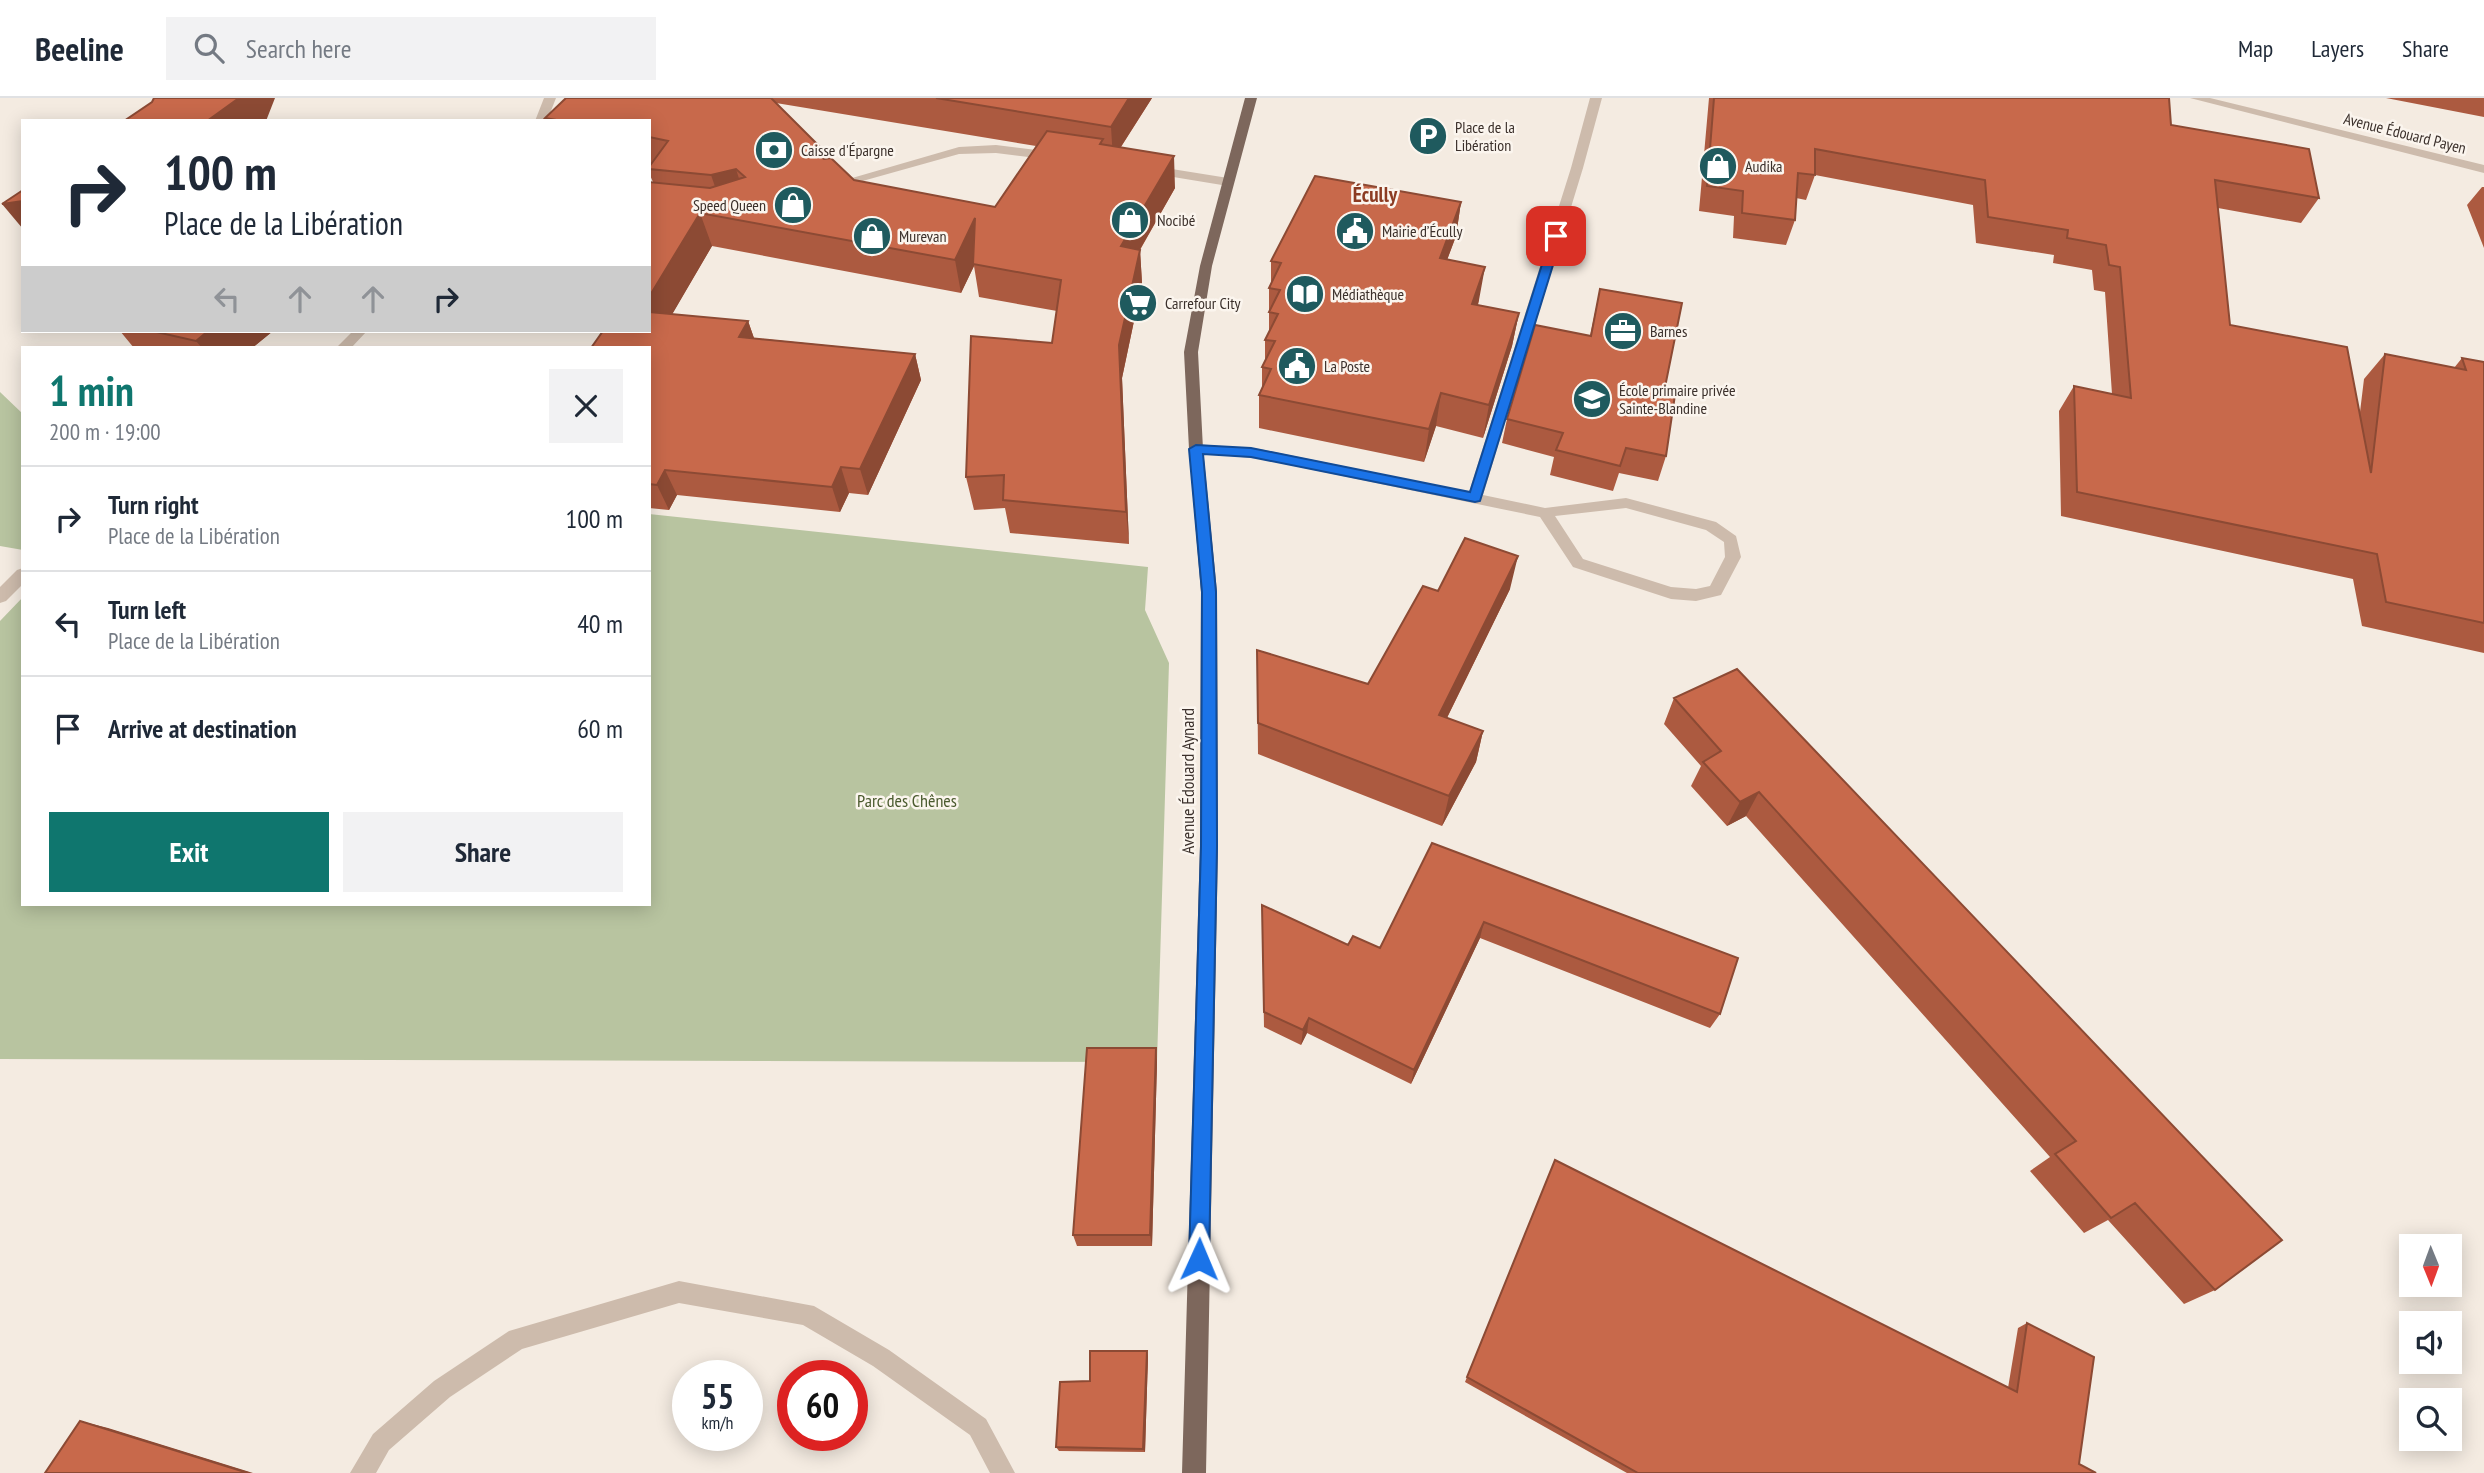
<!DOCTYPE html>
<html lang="en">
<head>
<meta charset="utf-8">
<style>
  body { margin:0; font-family:"PT Sans Narrow",sans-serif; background:#f2f2f3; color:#1f2937; height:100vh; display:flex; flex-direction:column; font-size:26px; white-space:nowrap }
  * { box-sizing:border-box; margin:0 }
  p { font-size:23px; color:#747a83 }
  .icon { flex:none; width:38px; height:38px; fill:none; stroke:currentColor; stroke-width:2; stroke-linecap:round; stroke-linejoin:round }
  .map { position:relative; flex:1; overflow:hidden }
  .drawer { position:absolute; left:21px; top:248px; width:630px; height:560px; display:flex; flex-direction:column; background:#fff; border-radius:0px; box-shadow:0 4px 18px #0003 }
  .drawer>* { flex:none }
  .hud { position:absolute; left:21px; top:21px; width:630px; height:214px; border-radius:0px; box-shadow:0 4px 18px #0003; background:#fff; color:#1f2937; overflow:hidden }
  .needle { width:46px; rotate:179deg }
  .fabs { position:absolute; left:2399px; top:1136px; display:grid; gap:14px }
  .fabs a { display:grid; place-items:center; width:63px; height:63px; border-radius:0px; background:#fff; box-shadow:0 4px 18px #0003; font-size:35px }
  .speed { position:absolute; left:672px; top:1262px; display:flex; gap:14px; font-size:35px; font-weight:700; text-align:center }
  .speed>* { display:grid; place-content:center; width:91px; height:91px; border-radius:50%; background:#fff; box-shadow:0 4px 18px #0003; line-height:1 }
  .speed small { font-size:18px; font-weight:400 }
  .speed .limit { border:10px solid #d22; background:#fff; color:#111 }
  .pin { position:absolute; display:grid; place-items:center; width:60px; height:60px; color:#fff; margin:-30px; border-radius:14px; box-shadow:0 4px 10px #0006 }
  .me { position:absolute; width:77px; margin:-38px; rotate:1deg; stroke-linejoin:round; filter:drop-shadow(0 0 5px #0008) }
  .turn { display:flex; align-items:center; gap:24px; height:147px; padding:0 28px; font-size:32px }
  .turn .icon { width:91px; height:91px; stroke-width:2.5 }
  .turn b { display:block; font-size:49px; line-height:60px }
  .lanes { display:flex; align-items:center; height:66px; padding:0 28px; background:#0003; justify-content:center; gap:35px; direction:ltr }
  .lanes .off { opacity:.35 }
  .round { display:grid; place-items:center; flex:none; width:74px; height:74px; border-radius:0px; background:#f2f2f3 }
  .overview { display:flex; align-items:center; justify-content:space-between; height:119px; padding:0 28px }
  h1 { font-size:42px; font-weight:600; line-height:52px; color:#0f766e }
  .primary-button { display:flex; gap:14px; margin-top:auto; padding:14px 28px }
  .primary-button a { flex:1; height:80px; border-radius:0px; background:#0f766e; color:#fff; font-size:28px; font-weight:600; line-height:80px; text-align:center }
  .primary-button a+a { background:#f2f2f3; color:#1f2937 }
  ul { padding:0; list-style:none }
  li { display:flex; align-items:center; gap:21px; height:105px; padding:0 28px; border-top:2px solid #e0e1e3 }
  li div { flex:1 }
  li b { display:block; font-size:26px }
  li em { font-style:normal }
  header { display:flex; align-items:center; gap:42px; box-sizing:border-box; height:98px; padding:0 35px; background:#fff; border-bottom:2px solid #e0e1e3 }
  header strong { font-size:33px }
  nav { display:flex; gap:38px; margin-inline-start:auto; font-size:24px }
  .search { width:490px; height:63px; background:#f2f2f3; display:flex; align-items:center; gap:18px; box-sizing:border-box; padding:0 24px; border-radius:0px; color:#747a83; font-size:26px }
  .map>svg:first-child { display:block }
  .green { fill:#b8c4a0 }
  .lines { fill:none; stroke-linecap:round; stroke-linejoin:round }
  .service { fill:#cdbbac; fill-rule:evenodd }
  .pedestrian { fill:#cdbbac; fill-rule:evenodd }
  .minor { fill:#cdbbac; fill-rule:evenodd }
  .primary { fill:#7d675c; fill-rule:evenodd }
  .wall { fill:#ac5a40; fill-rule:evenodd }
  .shaded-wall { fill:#8c4a34 }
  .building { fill:#c8694b; stroke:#8c4a34; stroke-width:2 }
  .route { fill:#1a73e8; stroke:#114b97; stroke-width:2 }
  .labels { text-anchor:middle; stroke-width:5; stroke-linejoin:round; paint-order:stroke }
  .far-poi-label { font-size:16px; fill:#3b302b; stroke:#fbf5ee; text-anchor:start }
  .far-street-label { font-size:16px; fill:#3b302b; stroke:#fbf5ee }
  .street-label { font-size:18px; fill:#3b302b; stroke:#fbf5ee }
  .park-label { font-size:18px; fill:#4a5a2e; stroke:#fbf5ee }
  .far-district-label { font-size:21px; font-weight:bold; fill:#8c3b22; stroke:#fbf5ee }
</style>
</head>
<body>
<header>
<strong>Beeline</strong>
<div class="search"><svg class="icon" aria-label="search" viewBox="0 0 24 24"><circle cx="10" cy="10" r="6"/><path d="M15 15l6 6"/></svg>Search here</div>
<nav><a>Map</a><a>Layers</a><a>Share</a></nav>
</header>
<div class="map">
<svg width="2484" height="1375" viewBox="0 0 2484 1375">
  <rect width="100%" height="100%" fill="#f4ebe1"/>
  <!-- green -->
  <path class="green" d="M 0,294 L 23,316 L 23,452 L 0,448 Z
    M 649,416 L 1148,469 L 1145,512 L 1169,565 L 1157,964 L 0,961 L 0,523 L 23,499 L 23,807 L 649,807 Z"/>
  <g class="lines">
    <!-- service -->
    <path class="service" d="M 1590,0 L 1602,0 L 1583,70 L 1577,74 L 1571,70 Z
      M 679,1183 L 814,1208 L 889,1252 L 986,1321 L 1015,1375 L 990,1375 L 970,1337 L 873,1268 L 803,1227 L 679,1205 L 522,1251 L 450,1299 L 389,1352 L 376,1375 L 350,1375 L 373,1336 L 434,1283 L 509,1233 Z"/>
    <!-- pedestrian -->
    <path class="pedestrian" d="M 353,233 L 367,233 L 351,250 L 336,250 Z
      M 23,470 L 23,486 L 6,503 L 0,505 L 0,489 L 17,472 Z"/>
    <!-- minor -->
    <path class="minor" d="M 544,0 L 556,0 L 547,23 L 535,23 Z
      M 2190,0 L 2210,0 L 2484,67 L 2484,75 Z
      M 996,47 L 1053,54 L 1059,58 L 1053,62 L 996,55 L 959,56 L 834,91 L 828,87 L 959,49 Z
      M 1577,66 L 1583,70 L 1483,397 L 1545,410 L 1626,400 L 1716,424 L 1736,438 L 1741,459 L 1721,497 L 1696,503 L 1671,501 L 1573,469 L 1540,419 L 1260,361 L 1191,354 L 1189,351 L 1191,348 L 1196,346 L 1260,351 L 1469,394 L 1571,70 ZM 1626,410 L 1706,432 L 1724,444 L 1725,459 L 1710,488 L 1696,491 L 1671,489 L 1583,461 L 1555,418 Z
      M 1153,68 L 1228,80 L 1234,84 L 1228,88 L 1149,75 L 1147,72 Z"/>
    <!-- primary -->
    <path class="primary" d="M 1245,0 L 1257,0 L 1212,168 L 1198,254 L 1203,351 L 1217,494 L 1218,748 L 1206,1375 L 1182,1375 L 1200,748 L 1201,494 L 1189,351 L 1184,254 L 1200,168 Z"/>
  </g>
  <!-- wall -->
  <path class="wall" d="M 566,0 L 1152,0 L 1121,49 L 1175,90 L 1140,152 L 1142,185 L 1122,280 L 1129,446 L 1010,435 L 1005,410 L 974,412 L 966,379 L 1052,245 L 1057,213 L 979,199 L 974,168 L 961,195 L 712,148 L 672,216 L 748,223 L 754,240 L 915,256 L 921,282 L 868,397 L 849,395 L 840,414 L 677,397 L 669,412 L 649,410 L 649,250 L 653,84 L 649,75 L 649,23 L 546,23 L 545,20 ZM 776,5 L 1036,48 L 995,109 L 854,82 L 825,60 L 822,51 Z
    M 1709,0 L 2169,0 L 2171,27 L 2319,100 L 2301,125 L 2218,110 L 2230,227 L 2360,314 L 2364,281 L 2385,256 L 2454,270 L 2462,260 L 2484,264 L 2484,555 L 2362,528 L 2353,481 L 2061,418 L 2059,313 L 2074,288 L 2112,296 L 2105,194 L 2094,192 L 2092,172 L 2053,165 L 2054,157 L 1976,145 L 1973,107 L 1815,77 L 1806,102 L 1796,100 L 1795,122 L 1786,147 L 1733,140 L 1734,118 L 1699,113 Z
    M 2386,0 L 2484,0 L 2484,19 Z
    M 2482,89 L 2484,89 L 2484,150 L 2467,107 Z
    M 1461,104 L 1456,138 L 1447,162 L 1479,202 L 1478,207 L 1519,215 L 1512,248 L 1483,340 L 1436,328 L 1424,364 L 1259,330 L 1259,297 L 1262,290 L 1262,269 L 1265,264 L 1265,242 L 1269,235 L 1269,190 L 1271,187 L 1271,163 Z
    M 1600,191 L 1665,289 L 1666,358 L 1658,383 L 1619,375 L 1613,393 L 1550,377 L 1554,359 L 1502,345 L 1507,321 L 1590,238 Z
    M 120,233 L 273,233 L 252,250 L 134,250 Z
    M 1510,491 L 1447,620 L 1483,633 L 1476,664 L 1442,728 L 1258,656 L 1257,552 L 1368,586 L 1438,493 Z
    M 1674,600 L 2215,1192 L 2184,1206 L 2108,1122 L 2084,1135 L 2030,1073 L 2050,1059 L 1746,718 L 1727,728 L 1691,688 L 1701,668 L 1664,626 Z
    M 1432,745 L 1720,916 L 1710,930 L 1480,840 L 1411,986 L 1307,935 L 1301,947 L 1264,929 L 1262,807 L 1348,847 L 1380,850 Z
    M 1156,950 L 1157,964 L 1152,1148 L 1077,1148 L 1073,1137 Z
    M 1555,1062 L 2008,1290 L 2018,1230 L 2027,1225 L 2079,1366 L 2096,1375 L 1627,1375 L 1465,1284 Z
    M 1147,1253 L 1148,1258 L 1145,1354 L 1059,1353 L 1056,1349 Z"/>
  <!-- shaded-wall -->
  <path class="shaded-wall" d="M 239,0 L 275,0 L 266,23 L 207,23 Z
    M 1129,0 L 1152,0 L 1113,61 L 1111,29 Z
    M 822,51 L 831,83 L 826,86 L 817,53 Z
    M 1174,58 L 1175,90 L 1123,181 L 1121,148 Z
    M 736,71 L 746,103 L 722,109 L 711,77 Z
    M 23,103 L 23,131 L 2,106 Z
    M 1461,104 L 1456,138 L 1435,194 L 1440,160 Z
    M 700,115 L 712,148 L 659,239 L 649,215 L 649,199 Z
    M 975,120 L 974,168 L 961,195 L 955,162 Z
    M 1140,152 L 1142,185 L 1122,280 L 1129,446 L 1126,414 L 1119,247 Z
    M 1485,169 L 1479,202 L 1467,240 L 1472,206 Z
    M 1519,215 L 1512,248 L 1483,340 L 1489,307 Z
    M 748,223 L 757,249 L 739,239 Z
    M 208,233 L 273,233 L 252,250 L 202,250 L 196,243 Z
    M 915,256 L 921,282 L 868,397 L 860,371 Z
    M 1441,295 L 1436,328 L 1424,364 L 1429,331 Z
    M 841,369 L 849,395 L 840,414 L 832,389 Z
    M 665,372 L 677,397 L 669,412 L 657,387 Z
    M 1518,458 L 1510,491 L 1433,648 L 1439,617 Z
    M 1483,633 L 1476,664 L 1442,728 L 1449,698 Z
    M 1759,694 L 1746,718 L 1727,728 L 1740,704 Z
    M 1484,824 L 1480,840 L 1411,986 L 1414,972 Z
    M 1309,920 L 1307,935 L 1301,947 L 1303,932 Z
    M 1156,950 L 1157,964 L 1152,1148 L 1150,1137 Z
    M 1147,1253 L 1148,1258 L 1145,1354 L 1143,1351 Z
    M 80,1323 L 108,1330 L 253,1375 L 248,1375 Z"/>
  <!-- building -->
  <path class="building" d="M 154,0 L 239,0 L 207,23 L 124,23 L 152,4 Z
    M 566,0 L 771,0 L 822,51 L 817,53 L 818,57 L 824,61 L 831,60 L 854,82 L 995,109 L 1047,33 L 1103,41 L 1100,46 L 1174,58 L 1121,148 L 1140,152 L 1119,247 L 1126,414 L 1003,402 L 1004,377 L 966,379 L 971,238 L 1052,245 L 1061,182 L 973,166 L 975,120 L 955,162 L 700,115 L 649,199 L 649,84 L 710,90 L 745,79 L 736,71 L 711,77 L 649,71 L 649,69 L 668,43 L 649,39 L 649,23 L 562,23 L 545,20 Z
    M 936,0 L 1129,0 L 1111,29 Z
    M 1714,0 L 2169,0 L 2171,27 L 2309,51 L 2319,100 L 2215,82 L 2230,227 L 2347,249 L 2371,375 L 2385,256 L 2466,272 L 2462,260 L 2484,264 L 2484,525 L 2386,504 L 2377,456 L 2077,394 L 2074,288 L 2131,300 L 2120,169 L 2109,167 L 2106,147 L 2067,140 L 2068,132 L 1988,119 L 1985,82 L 1815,51 L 1815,77 L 1798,75 L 1795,122 L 1742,115 L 1743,93 L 1707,88 Z
    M 1315,78 L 1461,104 L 1440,160 L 1485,169 L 1472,206 L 1519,215 L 1489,307 L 1441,295 L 1429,331 L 1259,297 L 1271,271 L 1262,269 L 1275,243 L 1265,242 L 1278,216 L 1269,214 L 1280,192 L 1269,190 L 1281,165 L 1271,163 Z
    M 23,92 L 23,103 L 2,106 Z
    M 1600,191 L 1682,205 L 1665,289 L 1676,290 L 1666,358 L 1626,350 L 1620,368 L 1556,352 L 1563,335 L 1507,321 L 1535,227 L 1591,238 Z
    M 649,214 L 748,223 L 739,239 L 915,256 L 860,371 L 841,369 L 832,389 L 665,372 L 657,387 L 649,386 L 649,250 L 591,250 L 603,233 L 649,233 Z
    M 152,233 L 208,233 L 196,243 Z
    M 1465,440 L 1518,458 L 1439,617 L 1483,633 L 1449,698 L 1258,625 L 1257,552 L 1368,586 L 1423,488 L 1438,493 Z
    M 1737,571 L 2282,1142 L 2215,1192 L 2135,1105 L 2111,1120 L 2055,1056 L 2076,1043 L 1759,694 L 1740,704 L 1703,664 L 1721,653 L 1674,600 Z
    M 1432,745 L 1738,860 L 1720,916 L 1484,824 L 1414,972 L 1309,920 L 1303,932 L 1264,914 L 1262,807 L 1348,847 L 1353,838 L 1380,850 Z
    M 1087,950 L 1156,950 L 1150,1137 L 1073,1137 Z
    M 1555,1062 L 2017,1294 L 2027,1225 L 2094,1259 L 2079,1366 L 2096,1375 L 1638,1375 L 1467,1279 Z
    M 1090,1253 L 1147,1253 L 1143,1351 L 1056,1349 L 1060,1284 L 1090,1283 Z
    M 80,1323 L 248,1375 L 45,1375 Z"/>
  <!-- route -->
  <path class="route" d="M 1556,135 L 1562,138 L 1480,403 L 1475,404 L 1251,359 L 1203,356 L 1216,494 L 1217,748 L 1209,1161 L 1206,1168 L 1199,1171 L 1192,1168 L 1189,1161 L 1201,748 L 1202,494 L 1189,351 L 1196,347 L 1251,350 L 1470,394 L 1551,138 Z"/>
  <!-- icons -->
  <defs>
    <g id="parking-disc" transform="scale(2.0125)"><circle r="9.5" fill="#1f5a5e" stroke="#fbf5ee"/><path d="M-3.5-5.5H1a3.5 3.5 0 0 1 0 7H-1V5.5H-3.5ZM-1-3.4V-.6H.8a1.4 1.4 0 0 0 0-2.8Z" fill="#fff"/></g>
    <g id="bank-disc" transform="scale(2.0125)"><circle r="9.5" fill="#1f5a5e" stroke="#fbf5ee"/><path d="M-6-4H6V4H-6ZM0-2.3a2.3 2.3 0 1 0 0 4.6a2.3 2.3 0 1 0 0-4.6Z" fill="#fff"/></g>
    <g id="shop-disc" transform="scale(2.0125)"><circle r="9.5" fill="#1f5a5e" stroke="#fbf5ee"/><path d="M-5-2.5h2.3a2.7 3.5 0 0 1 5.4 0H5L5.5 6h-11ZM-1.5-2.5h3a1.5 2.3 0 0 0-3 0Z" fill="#fff"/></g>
    <g id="civic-disc" transform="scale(2.0125)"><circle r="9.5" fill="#1f5a5e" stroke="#fbf5ee"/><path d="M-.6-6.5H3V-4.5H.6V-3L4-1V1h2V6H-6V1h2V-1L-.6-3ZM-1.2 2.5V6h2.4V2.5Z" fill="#fff"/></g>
    <g id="library-disc" transform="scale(2.0125)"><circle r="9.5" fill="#1f5a5e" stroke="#fbf5ee"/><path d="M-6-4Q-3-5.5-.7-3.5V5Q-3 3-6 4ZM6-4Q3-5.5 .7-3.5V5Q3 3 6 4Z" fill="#fff"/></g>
    <g id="supermarket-disc" transform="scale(2.0125)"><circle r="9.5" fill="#1f5a5e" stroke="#fbf5ee"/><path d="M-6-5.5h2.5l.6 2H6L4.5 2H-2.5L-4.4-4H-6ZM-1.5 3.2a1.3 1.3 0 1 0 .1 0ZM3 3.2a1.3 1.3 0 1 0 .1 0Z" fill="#fff"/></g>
    <g id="office-disc" transform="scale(2.0125)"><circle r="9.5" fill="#1f5a5e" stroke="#fbf5ee"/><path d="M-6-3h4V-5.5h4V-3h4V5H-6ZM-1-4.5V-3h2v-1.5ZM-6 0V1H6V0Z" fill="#fff"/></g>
    <g id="school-disc" transform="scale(2.0125)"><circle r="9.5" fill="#1f5a5e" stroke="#fbf5ee"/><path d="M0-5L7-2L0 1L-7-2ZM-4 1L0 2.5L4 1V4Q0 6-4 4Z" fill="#fff"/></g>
  </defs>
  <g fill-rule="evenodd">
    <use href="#parking-disc" x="1428" y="38"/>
    <use href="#bank-disc" x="774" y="52"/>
    <use href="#shop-disc" x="1718" y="68"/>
    <use href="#shop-disc" x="793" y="107"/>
    <use href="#shop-disc" x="1130" y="122"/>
    <use href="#civic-disc" x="1355" y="133"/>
    <use href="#shop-disc" x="872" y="138"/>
    <use href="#library-disc" x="1305" y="196"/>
    <use href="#supermarket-disc" x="1138" y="205"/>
    <use href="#office-disc" x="1623" y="233"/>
    <use href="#civic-disc" x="1297" y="268"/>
    <use href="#school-disc" x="1592" y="301"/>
  </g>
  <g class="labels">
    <!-- far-poi labels -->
    <g class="far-poi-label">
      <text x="1455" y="35">Place de la<tspan x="1455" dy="18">Libération</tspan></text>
      <text x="801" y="58">Caisse d'Épargne</text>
      <text x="1745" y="74">Audika</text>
      <text x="766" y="113" text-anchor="end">Speed Queen</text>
      <text x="1157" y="128">Nocibé</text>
      <text x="1382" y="139">Mairie d’Écully</text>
      <text x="899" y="144">Murevan</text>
      <text x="1332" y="202">Médiathèque</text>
      <text x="1165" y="211">Carrefour City</text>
      <text x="1650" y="239">Barnes</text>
      <text x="1324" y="274">La Poste</text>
      <text x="1619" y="298">École primaire privée<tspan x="1619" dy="18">Sainte-Blandine</tspan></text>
    </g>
    <!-- far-street labels -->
    <g class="far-street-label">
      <text transform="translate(2405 35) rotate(14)" y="6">Avenue Édouard Payen</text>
    </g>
    <!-- street labels -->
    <g class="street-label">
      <text transform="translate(1188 683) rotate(-90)" y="6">Avenue Édouard Aynard</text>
    </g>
    <!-- park labels -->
    <g class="park-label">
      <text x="907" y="709">Parc des Chênes</text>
    </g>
    <!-- far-district labels -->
    <g class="far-district-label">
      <text x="1375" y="104">Écully</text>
    </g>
  </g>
</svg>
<div class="fabs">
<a><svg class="needle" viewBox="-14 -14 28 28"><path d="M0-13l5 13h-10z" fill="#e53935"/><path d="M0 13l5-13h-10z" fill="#747a83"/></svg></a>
<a><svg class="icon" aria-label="sound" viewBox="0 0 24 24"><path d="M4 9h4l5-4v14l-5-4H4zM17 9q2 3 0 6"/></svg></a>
<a><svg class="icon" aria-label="search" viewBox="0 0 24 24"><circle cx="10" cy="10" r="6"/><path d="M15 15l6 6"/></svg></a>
</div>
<div class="speed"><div>55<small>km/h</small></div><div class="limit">60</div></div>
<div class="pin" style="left:1556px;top:138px;background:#d93025"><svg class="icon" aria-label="arrive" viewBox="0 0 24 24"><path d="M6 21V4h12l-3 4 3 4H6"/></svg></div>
<svg class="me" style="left:1199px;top:1161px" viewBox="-20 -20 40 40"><path d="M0-17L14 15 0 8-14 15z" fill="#1a73e8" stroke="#fff" stroke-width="4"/></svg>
<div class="hud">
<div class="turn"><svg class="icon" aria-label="right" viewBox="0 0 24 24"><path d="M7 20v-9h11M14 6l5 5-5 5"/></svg><div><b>100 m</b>Place de la Libération</div></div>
<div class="lanes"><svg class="icon off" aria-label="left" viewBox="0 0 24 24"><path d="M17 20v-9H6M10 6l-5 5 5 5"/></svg><svg class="icon off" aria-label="ahead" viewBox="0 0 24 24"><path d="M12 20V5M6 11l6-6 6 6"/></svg><svg class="icon off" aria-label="ahead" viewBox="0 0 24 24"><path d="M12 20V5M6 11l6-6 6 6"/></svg><svg class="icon" aria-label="right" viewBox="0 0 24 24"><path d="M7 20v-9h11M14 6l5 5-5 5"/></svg></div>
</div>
<section class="drawer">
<div class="overview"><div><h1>1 min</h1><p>200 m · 19:00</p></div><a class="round"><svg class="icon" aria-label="close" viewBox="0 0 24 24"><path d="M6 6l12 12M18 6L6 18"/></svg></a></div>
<ul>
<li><svg class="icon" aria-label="right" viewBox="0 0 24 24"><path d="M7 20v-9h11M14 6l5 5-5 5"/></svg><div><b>Turn right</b><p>Place de la Libération</p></div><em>100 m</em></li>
<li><svg class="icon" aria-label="left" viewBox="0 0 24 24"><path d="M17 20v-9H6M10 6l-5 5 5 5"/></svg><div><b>Turn left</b><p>Place de la Libération</p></div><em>40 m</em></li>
<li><svg class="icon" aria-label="arrive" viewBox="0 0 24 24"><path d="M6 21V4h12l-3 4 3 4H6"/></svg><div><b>Arrive at destination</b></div><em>60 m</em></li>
</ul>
<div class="primary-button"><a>Exit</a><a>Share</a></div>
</section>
</div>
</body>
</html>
